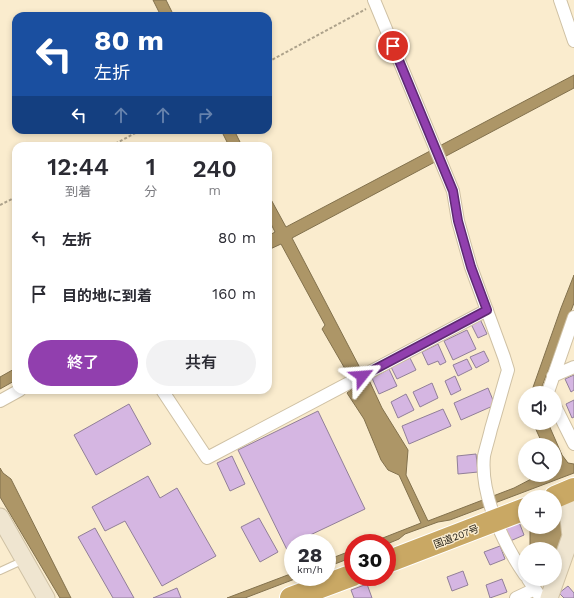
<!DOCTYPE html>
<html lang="ja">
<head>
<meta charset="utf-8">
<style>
  body { margin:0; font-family:"Work Sans","Noto Sans JP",sans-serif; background:#f2f2f3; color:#2b2b33; height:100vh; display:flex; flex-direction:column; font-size:15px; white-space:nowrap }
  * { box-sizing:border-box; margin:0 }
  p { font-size:13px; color:#7c7c81 }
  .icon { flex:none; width:22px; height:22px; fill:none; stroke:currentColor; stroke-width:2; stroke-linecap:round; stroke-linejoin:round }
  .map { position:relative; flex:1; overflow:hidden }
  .details { position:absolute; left:12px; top:142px; width:260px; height:252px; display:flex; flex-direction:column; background:#fff; border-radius:12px; box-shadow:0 2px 6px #0003 }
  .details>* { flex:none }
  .guide { position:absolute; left:12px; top:12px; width:260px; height:122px; border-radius:12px; box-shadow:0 2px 6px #0003; background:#1a4fa0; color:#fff; overflow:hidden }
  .tools { position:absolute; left:518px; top:386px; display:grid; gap:8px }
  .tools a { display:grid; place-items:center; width:44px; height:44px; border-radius:50%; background:#fff; box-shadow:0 2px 6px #0003; font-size:20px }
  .speed { position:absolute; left:284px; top:534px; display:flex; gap:8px; font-size:20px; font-weight:700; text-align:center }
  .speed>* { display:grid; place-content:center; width:52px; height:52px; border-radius:50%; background:#fff; box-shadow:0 2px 6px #0003; line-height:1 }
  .speed small { font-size:10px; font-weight:400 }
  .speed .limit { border:6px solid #d22; background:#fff; color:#111 }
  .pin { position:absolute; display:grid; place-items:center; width:34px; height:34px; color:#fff; margin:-17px; border:2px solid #fff; border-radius:50%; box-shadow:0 1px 4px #0007 }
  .me { position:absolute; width:44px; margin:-22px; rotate:62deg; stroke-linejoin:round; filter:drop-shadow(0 0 3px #0008) }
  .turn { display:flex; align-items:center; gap:14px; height:84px; padding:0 16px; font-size:18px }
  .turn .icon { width:52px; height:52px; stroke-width:2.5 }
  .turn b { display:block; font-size:28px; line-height:34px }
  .lanes { display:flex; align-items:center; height:38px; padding:0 16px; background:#0003; justify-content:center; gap:20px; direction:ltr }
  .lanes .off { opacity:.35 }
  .eta { display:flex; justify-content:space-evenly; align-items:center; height:68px; text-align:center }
  .eta b { font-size:24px; font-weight:600; line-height:28px }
  .action { display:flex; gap:8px; margin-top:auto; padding:8px 16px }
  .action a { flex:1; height:46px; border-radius:24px; background:#913fae; color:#fff; font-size:16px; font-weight:600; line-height:46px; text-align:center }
  .action a+a { background:#f2f2f3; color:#2b2b33 }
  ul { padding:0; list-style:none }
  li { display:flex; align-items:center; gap:12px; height:56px; padding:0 16px }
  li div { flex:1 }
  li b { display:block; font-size:15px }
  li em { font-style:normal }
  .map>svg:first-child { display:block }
  .water { fill:#ad9667; stroke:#82714d }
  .building { fill:#d5b6e2; stroke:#917f98 }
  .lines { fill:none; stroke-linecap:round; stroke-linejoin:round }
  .lane-casing { stroke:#cfc1a4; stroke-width:8 }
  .street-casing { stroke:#cfc1a4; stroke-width:14 }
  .secondary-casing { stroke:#cfc1a4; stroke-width:19 }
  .highway-casing { stroke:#fff; stroke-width:24 }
  .path { stroke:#ada28b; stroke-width:2; stroke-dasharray:3 2; stroke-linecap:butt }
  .lane { stroke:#fff; stroke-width:6 }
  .street { stroke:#fff; stroke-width:12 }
  .secondary { stroke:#efe5d0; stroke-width:17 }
  .highway { stroke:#c9a864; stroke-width:22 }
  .route-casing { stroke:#5e2971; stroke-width:10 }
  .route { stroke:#913fae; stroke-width:7 }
  .labels { text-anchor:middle; stroke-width:3; stroke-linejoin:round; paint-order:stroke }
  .street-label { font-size:10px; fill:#1f1a0f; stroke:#faecce }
</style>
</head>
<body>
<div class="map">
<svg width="574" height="598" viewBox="0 0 574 598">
  <rect width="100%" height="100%" fill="#faecce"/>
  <!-- water -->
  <path class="water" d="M 153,0 L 166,0 L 174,16 L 161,16 Z
    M 574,75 L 574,88 L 292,238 L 360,368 L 358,370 L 362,381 L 368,378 L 382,408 L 408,450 L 406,475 L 428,521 L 514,488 L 537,476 L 555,475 L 555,445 L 543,445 L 533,423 L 548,423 L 562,455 L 568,463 L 574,464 L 574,473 L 450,520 L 438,522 L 405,534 L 399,539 L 387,544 L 370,543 L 421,523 L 399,475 L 388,470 L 381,460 L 364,419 L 347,393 L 357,385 L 351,374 L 348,374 L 322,329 L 325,325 L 281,244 L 268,250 L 268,236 L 275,232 L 268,218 L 268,194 L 286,227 Z
    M 221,130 L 234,130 L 242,146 L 229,146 Z
    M 574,275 L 574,303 L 541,389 L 540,393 L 531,393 L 561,308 Z
    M 16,368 L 16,380 L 0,389 L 0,377 Z
    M 0,468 L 3,473 L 11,479 L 71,598 L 60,598 L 0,497 Z
    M 555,513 L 559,516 L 564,535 L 555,561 L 555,549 L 530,549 L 530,527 L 555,527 Z
    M 353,550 L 353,557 L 327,567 L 327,560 Z
    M 293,573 L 293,577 L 300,577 L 245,598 L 227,598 Z"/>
  <!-- building -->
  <path class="building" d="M 480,319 L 487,334 L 478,338 L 471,324 Z
    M 467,330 L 476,349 L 453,360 L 444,341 Z
    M 438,344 L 446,362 L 440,365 L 438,361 L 428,365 L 422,352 Z
    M 484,351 L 489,361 L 476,368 L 470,357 Z
    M 410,358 L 416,370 L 397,379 L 391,367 Z
    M 467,359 L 472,369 L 458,376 L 453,365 Z
    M 389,369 L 397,386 L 379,394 L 372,378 Z
    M 574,375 L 574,390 L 571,392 L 565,379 Z
    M 455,376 L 461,390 L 451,395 L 445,381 Z
    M 432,383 L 438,398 L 420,407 L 413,392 Z
    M 488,388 L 495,405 L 461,420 L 454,403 Z
    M 406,394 L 414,410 L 398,418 L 391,402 Z
    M 574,400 L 574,417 L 572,418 L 566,404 Z
    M 129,404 L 151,444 L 96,475 L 74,435 Z
    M 443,409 L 451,426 L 409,444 L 402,426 Z
    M 318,411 L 365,509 L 306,537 L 309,543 L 293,543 L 293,562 L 238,450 Z
    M 476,454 L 478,472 L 458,474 L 457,456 Z
    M 232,456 L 245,484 L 230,491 L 217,463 Z
    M 148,476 L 160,498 L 177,488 L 216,556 L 162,586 L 125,521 L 105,531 L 92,507 Z
    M 259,518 L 278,552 L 260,562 L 241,527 Z
    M 519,522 L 524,535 L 508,542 L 503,528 Z
    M 95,528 L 134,598 L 113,598 L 78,537 Z
    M 500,546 L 505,559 L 490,565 L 484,552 Z
    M 463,571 L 468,585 L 452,591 L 447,577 Z
    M 502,579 L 507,592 L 490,598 L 486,585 Z
    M 367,584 L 372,598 L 354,598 L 351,590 Z
    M 568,586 L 574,593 L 574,598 L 564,598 L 559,593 Z
    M 177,588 L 181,598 L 153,598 Z"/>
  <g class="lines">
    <!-- lane casing -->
    <g class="lane-casing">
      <path id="lane" d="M 0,571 L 24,560"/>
    </g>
    <!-- street casing -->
    <g class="street-casing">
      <path id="street" d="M 374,0 L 453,191 L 458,221 L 471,267 L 504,357 L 508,370 C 502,390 497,409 491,429 C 489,438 486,447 484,456 C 480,495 503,543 525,575
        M 560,0 L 574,41
        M 553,376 L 574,367
        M 162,390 L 207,458 L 487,310
        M 548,393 L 548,392 L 574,317
        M 0,401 L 20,390
        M 555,406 L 574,444
        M 528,579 L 541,598
        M 516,598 L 535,589"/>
    </g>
    <!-- secondary casing -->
    <g class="secondary-casing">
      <path id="secondary" d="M 0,517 L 46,598
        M 549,598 L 571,536 L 566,493"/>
    </g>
    <!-- highway casing -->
    <g class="highway-casing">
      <path id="highway" d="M 555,497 L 574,489
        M 387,562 L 525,509
        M 291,598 L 353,575"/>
    </g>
    <!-- path -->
    <path class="path" d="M 268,62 L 366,9
      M 111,146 L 141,130
      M 0,205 L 16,197"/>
    <!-- lane -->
    <use href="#lane" class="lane"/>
    <!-- street -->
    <use href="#street" class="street"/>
    <!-- secondary -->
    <use href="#secondary" class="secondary"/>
    <!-- highway -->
    <use href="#highway" class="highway"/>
  </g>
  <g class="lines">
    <!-- route casing -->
    <g class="route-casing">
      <path id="route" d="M 362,376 L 487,310 L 471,267 L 458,221 L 453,191 L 393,46"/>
    </g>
    <!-- route -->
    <use href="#route" class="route"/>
  </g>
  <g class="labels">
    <!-- street labels -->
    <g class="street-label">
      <text transform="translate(456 536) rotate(-21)" y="4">国道207号</text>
    </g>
  </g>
</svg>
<div class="tools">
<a><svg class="icon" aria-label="sound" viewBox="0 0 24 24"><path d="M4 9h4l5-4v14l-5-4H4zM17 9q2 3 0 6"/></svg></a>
<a><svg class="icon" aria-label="search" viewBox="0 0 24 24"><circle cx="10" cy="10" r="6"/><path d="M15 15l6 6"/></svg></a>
<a>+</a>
<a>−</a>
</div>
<div class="speed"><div>28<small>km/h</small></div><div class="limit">30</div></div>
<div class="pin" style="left:393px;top:46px;background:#d93025"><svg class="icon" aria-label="arrive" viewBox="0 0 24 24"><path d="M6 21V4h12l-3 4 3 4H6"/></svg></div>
<svg class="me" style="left:362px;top:376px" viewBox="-20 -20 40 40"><path d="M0-17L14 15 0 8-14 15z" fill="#913fae" stroke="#fff" stroke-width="4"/></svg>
<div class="guide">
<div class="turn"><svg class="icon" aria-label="left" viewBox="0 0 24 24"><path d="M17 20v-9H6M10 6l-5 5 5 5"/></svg><div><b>80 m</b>左折</div></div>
<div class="lanes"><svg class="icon" aria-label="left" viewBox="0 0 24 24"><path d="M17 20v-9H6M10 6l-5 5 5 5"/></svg><svg class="icon off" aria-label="ahead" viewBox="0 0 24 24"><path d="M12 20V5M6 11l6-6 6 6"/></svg><svg class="icon off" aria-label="ahead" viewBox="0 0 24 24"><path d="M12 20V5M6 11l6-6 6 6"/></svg><svg class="icon off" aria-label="right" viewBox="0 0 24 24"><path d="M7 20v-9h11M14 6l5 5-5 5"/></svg></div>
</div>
<section class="details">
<div class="eta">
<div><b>12:44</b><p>到着</p></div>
<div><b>1</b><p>分</p></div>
<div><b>240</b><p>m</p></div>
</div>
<ul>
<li><svg class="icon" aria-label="left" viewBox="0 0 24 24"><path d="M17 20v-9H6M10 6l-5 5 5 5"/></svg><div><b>左折</b></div><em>80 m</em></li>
<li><svg class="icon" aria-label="arrive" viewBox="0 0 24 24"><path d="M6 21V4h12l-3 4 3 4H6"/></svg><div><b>目的地に到着</b></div><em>160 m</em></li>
</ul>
<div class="action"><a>終了</a><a>共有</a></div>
</section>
</div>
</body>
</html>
